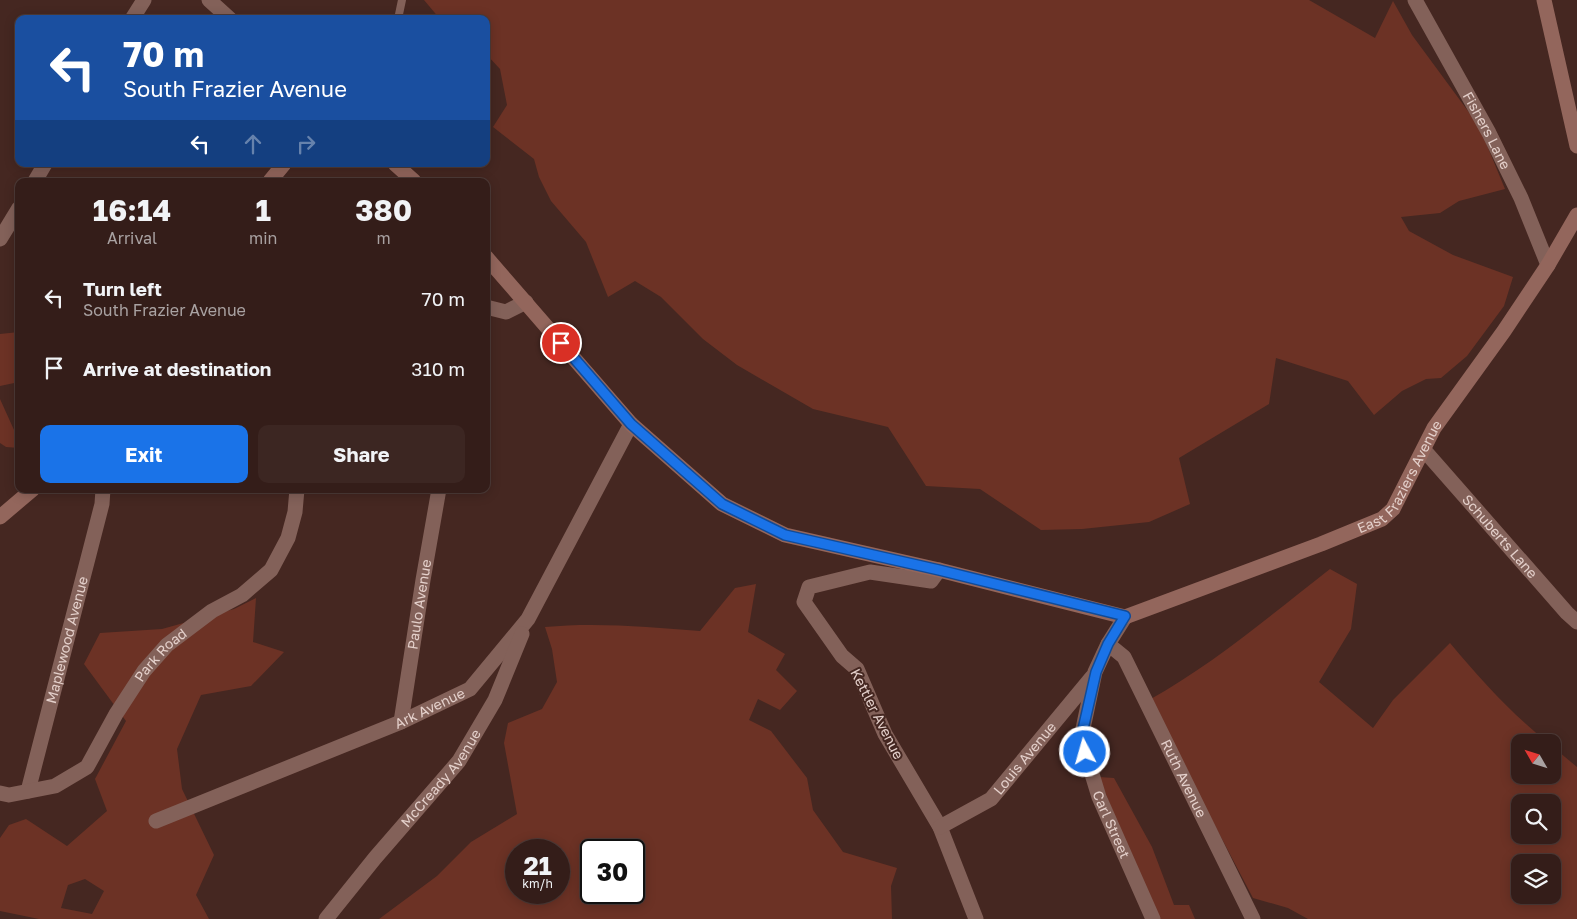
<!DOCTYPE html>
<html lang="en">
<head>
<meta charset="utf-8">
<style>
  body { margin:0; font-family:"Golos Text",sans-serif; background:#3c2622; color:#f1f3f6; height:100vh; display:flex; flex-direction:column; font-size:19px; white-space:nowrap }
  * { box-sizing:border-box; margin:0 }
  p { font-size:16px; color:#a9a2a2 }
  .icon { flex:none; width:28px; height:28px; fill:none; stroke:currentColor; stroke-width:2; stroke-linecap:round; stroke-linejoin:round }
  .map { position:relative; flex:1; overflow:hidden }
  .details { position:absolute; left:15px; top:178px; width:475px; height:315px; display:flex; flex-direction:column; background:#341d19; border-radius:10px; box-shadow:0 2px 12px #0003,0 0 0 1px #4e3b38 }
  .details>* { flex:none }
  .banner { position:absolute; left:15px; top:15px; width:475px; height:152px; border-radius:10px; box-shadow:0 2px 12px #0003,0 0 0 1px #4e3b38; background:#1a4fa0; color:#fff; overflow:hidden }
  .needle { width:32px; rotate:309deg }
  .tools { position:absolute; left:1511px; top:734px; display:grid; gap:10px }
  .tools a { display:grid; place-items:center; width:50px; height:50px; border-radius:10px; background:#341d19; box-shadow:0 2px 12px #0003,0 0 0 1px #4e3b38; font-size:25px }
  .speed { position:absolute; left:505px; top:839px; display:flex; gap:10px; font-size:25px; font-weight:700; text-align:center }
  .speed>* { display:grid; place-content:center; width:65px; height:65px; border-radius:50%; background:#341d19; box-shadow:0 2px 12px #0003,0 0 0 1px #4e3b38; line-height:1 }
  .speed small { font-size:12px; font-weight:400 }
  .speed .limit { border:2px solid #111; border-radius:8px; background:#fff; color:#111 }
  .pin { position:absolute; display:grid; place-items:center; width:42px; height:42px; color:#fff; margin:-21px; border:2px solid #fff; border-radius:50%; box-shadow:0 1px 5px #0007 }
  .me { position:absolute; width:55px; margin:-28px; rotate:354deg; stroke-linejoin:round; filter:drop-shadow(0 0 4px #0008) }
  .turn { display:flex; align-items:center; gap:18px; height:105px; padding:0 25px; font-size:22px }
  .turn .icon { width:65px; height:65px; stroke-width:2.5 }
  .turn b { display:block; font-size:35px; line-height:42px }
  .lanes { display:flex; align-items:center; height:48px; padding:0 25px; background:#0003; justify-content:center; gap:25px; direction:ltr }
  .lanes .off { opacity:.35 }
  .eta { display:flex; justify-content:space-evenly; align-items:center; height:85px; text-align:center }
  .eta b { font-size:30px; font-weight:700; line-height:35px }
  .action { display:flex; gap:10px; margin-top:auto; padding:10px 25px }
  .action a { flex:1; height:58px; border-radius:10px; background:#1a73e8; color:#fff; font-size:20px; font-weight:700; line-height:58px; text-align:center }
  .action a+a { background:#3c2622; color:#f1f3f6 }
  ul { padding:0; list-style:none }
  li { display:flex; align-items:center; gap:15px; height:70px; padding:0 25px }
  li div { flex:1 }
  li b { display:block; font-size:19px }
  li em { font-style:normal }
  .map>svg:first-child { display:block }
  .green { fill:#6c3225; fill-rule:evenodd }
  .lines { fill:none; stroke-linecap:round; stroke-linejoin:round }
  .lane { stroke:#836159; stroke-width:8 }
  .street { stroke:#836159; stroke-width:15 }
  .secondary { stroke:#93665c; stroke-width:15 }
  .route-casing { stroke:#114b97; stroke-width:12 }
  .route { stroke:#1a73e8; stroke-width:9 }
  .labels { text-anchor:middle; stroke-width:4; stroke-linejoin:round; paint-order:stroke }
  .street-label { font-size:14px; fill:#e4d0cb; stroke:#452721 }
</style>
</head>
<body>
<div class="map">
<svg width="1577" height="919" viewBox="0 0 1577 919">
  <rect width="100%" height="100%" fill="#452721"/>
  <!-- green -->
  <path class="green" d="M 424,0 L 1309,0 L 1375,38 L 1393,1 L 1412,35 L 1479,126 L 1505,189 L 1459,201 L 1440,213 L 1401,217 L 1409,231 L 1453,255 L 1513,277 L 1504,306 L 1467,356 L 1441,378 L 1426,379 L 1402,391 L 1374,415 L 1348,381 L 1276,358 L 1269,404 L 1179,458 L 1190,504 L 1149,522 L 1082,529 L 1041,530 L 980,489 L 926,486 L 888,427 L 813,409 L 737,365 L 703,339 L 661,297 L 635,281 L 608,297 L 586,242 L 551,201 L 539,177 L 534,159 L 493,127 L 507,105 L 500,69 L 486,54 L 486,19 L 440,19 Z
    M 19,332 L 19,382 L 0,386 L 0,334 Z
    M 0,399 L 19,441 L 19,448 L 6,447 L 0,443 Z
    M 1330,569 L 1357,584 L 1351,629 L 1319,682 L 1373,728 L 1393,700 L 1450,643 C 1480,679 1511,713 1547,742 L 1520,742 L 1520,775 L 1552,775 L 1553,747 L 1577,767 L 1577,919 L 1308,919 L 1288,908 L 1253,898 L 1149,700 C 1214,664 1272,614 1330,569 ZM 1520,802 L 1552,802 L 1552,835 L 1520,835 ZM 1520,862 L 1552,862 L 1552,895 L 1520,895 Z
    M 756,584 L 748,632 L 785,654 L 776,670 L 797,691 L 780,710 L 758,699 L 749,720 L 771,731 L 807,778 L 813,810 L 843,852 L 897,868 L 891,886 L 892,919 L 379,919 L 437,876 L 471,842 L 517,814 L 504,743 L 508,723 L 542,709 L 557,682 L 552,649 L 545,627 C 595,622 651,627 700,631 L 735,588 ZM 516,850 L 559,850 L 559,892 L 516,892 ZM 591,850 L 634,850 L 634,892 L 591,892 Z
    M 256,598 L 253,642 L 284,652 L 251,686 L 201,695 L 177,749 L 182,789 L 214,855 L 196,895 L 209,919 L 39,919 L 0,911 L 0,838 L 9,825 L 26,819 L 67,846 L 107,811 L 95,779 L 126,721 L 84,664 L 100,633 L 162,629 L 234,609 ZM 85,879 L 104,891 L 92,914 L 61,908 L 68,885 Z
    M 1099,777 L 1114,778 L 1152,847 L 1174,905 L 1189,905 L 1195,919 L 1156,919 Z"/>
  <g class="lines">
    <!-- lane -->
    <path class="lane" d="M 398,19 L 402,0"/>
    <!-- street -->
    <g class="street">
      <path d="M 209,0 L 230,19"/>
      <path id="s1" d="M 1415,0 L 1489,133 L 1521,198 L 1548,265"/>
      <path d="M 132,19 L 144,0"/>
      <path d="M 35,181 L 45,164"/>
      <path d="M 0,239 L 19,208"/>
      <path d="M 486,307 L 506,312 L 526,302"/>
      <path id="s2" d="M 1424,450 L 1567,613 L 1577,622"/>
      <path d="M 939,570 L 931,581 L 870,572 L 809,587 L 804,602 L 842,656 L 857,669 L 885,734 L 940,827 L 976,919"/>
      <path id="s3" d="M 1125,617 L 1108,644 L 1095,672 L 1081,738 L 1099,797 L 1153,919"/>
      <path id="s4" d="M 1108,644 L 1124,657 L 1253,919"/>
      <path id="s5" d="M 401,722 L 423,580 L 439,489"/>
      <path id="s6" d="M 28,791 L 102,504 L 103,489"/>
      <path id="s7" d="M 0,793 L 9,795 L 55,786 L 87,767 L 116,714 L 144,671 L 167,645 L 212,611 L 242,595 L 271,570 L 288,538 L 295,512 L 297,489"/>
      <path id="s8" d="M 156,821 L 401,722 L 470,689 L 528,619 L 631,424"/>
      <path id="s9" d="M 940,827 L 991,799 L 1092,677"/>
      <path id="s10" d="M 326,919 L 375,858 L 459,761 L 495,700 L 522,634"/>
    </g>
    <!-- secondary -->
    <g class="secondary">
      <path d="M 1544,0 L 1577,146"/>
      <path d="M 395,164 L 414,181"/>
      <path d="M 270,181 L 284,164"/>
      <path id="s11" d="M 486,257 L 631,424 L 722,504 L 785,535 L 939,570 L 1125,617 L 1321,544 L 1382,519 L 1393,509 L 1434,428 L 1504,331 L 1548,265 L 1577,215"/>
      <path d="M 0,517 L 33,489"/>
    </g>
  </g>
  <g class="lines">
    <!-- route casing -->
    <g class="route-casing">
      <path id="route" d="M 561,343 L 631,424 L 722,504 L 785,535 L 939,570 L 1125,616 L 1108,644 L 1096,672 L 1081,738 L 1085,752"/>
    </g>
    <!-- route -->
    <use href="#route" class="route"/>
  </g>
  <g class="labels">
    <!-- street labels -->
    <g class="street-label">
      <text dy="5" stroke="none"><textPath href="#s1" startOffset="149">Fishers Lane</textPath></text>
      <text dy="5" stroke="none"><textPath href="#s11" startOffset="1081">East Fraziers Avenue</textPath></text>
      <text dy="5" stroke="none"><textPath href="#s2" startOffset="115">Schuberts Lane</textPath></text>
      <text dy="5" stroke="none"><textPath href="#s5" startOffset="119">Paulo Avenue</textPath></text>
      <text dy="5" stroke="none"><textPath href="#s6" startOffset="156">Maplewood Avenue</textPath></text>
      <text dy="5" stroke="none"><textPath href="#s7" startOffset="228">Park Road</textPath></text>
      <text dy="5" stroke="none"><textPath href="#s8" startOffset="296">Ark Avenue</textPath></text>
      <text transform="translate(877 714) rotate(63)" y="5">Kettler Avenue</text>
      <text dy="5" stroke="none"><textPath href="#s9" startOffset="111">Louis Avenue</textPath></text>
      <text dy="5" stroke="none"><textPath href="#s10" startOffset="182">McCready Avenue</textPath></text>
      <text dy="5" stroke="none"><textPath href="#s4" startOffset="156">Ruth Avenue</textPath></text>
      <text dy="5" stroke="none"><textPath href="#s3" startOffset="222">Carl Street</textPath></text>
    </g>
  </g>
</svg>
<div class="tools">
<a><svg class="needle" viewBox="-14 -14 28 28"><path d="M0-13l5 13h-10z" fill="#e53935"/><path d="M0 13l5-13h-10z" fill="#a9a2a2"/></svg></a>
<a><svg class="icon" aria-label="search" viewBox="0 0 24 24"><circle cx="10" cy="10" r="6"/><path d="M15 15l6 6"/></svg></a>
<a><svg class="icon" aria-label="layers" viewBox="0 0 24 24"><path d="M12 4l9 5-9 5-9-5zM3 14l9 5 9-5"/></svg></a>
</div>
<div class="speed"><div>21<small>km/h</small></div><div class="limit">30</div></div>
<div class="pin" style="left:561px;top:343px;background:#d93025"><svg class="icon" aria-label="arrive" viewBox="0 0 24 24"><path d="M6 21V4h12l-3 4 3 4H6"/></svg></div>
<svg class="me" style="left:1085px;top:752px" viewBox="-20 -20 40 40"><circle r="17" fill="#1a73e8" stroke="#fff" stroke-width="3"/><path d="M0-11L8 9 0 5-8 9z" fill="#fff"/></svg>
<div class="banner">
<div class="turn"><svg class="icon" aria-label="left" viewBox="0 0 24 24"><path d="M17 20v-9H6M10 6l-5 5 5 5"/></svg><div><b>70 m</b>South Frazier Avenue</div></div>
<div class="lanes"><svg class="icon" aria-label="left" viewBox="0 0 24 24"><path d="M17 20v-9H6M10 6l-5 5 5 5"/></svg><svg class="icon off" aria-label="ahead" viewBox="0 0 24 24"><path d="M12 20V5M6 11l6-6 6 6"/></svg><svg class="icon off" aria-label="right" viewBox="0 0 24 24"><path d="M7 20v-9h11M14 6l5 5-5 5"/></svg></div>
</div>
<section class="details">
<div class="eta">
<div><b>16:14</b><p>Arrival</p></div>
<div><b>1</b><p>min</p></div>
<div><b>380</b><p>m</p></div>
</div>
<ul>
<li><svg class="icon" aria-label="left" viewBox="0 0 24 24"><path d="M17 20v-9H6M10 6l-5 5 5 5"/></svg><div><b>Turn left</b><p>South Frazier Avenue</p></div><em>70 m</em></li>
<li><svg class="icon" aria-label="arrive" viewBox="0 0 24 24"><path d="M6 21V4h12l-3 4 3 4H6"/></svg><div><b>Arrive at destination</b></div><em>310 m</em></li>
</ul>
<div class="action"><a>Exit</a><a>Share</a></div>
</section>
</div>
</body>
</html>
